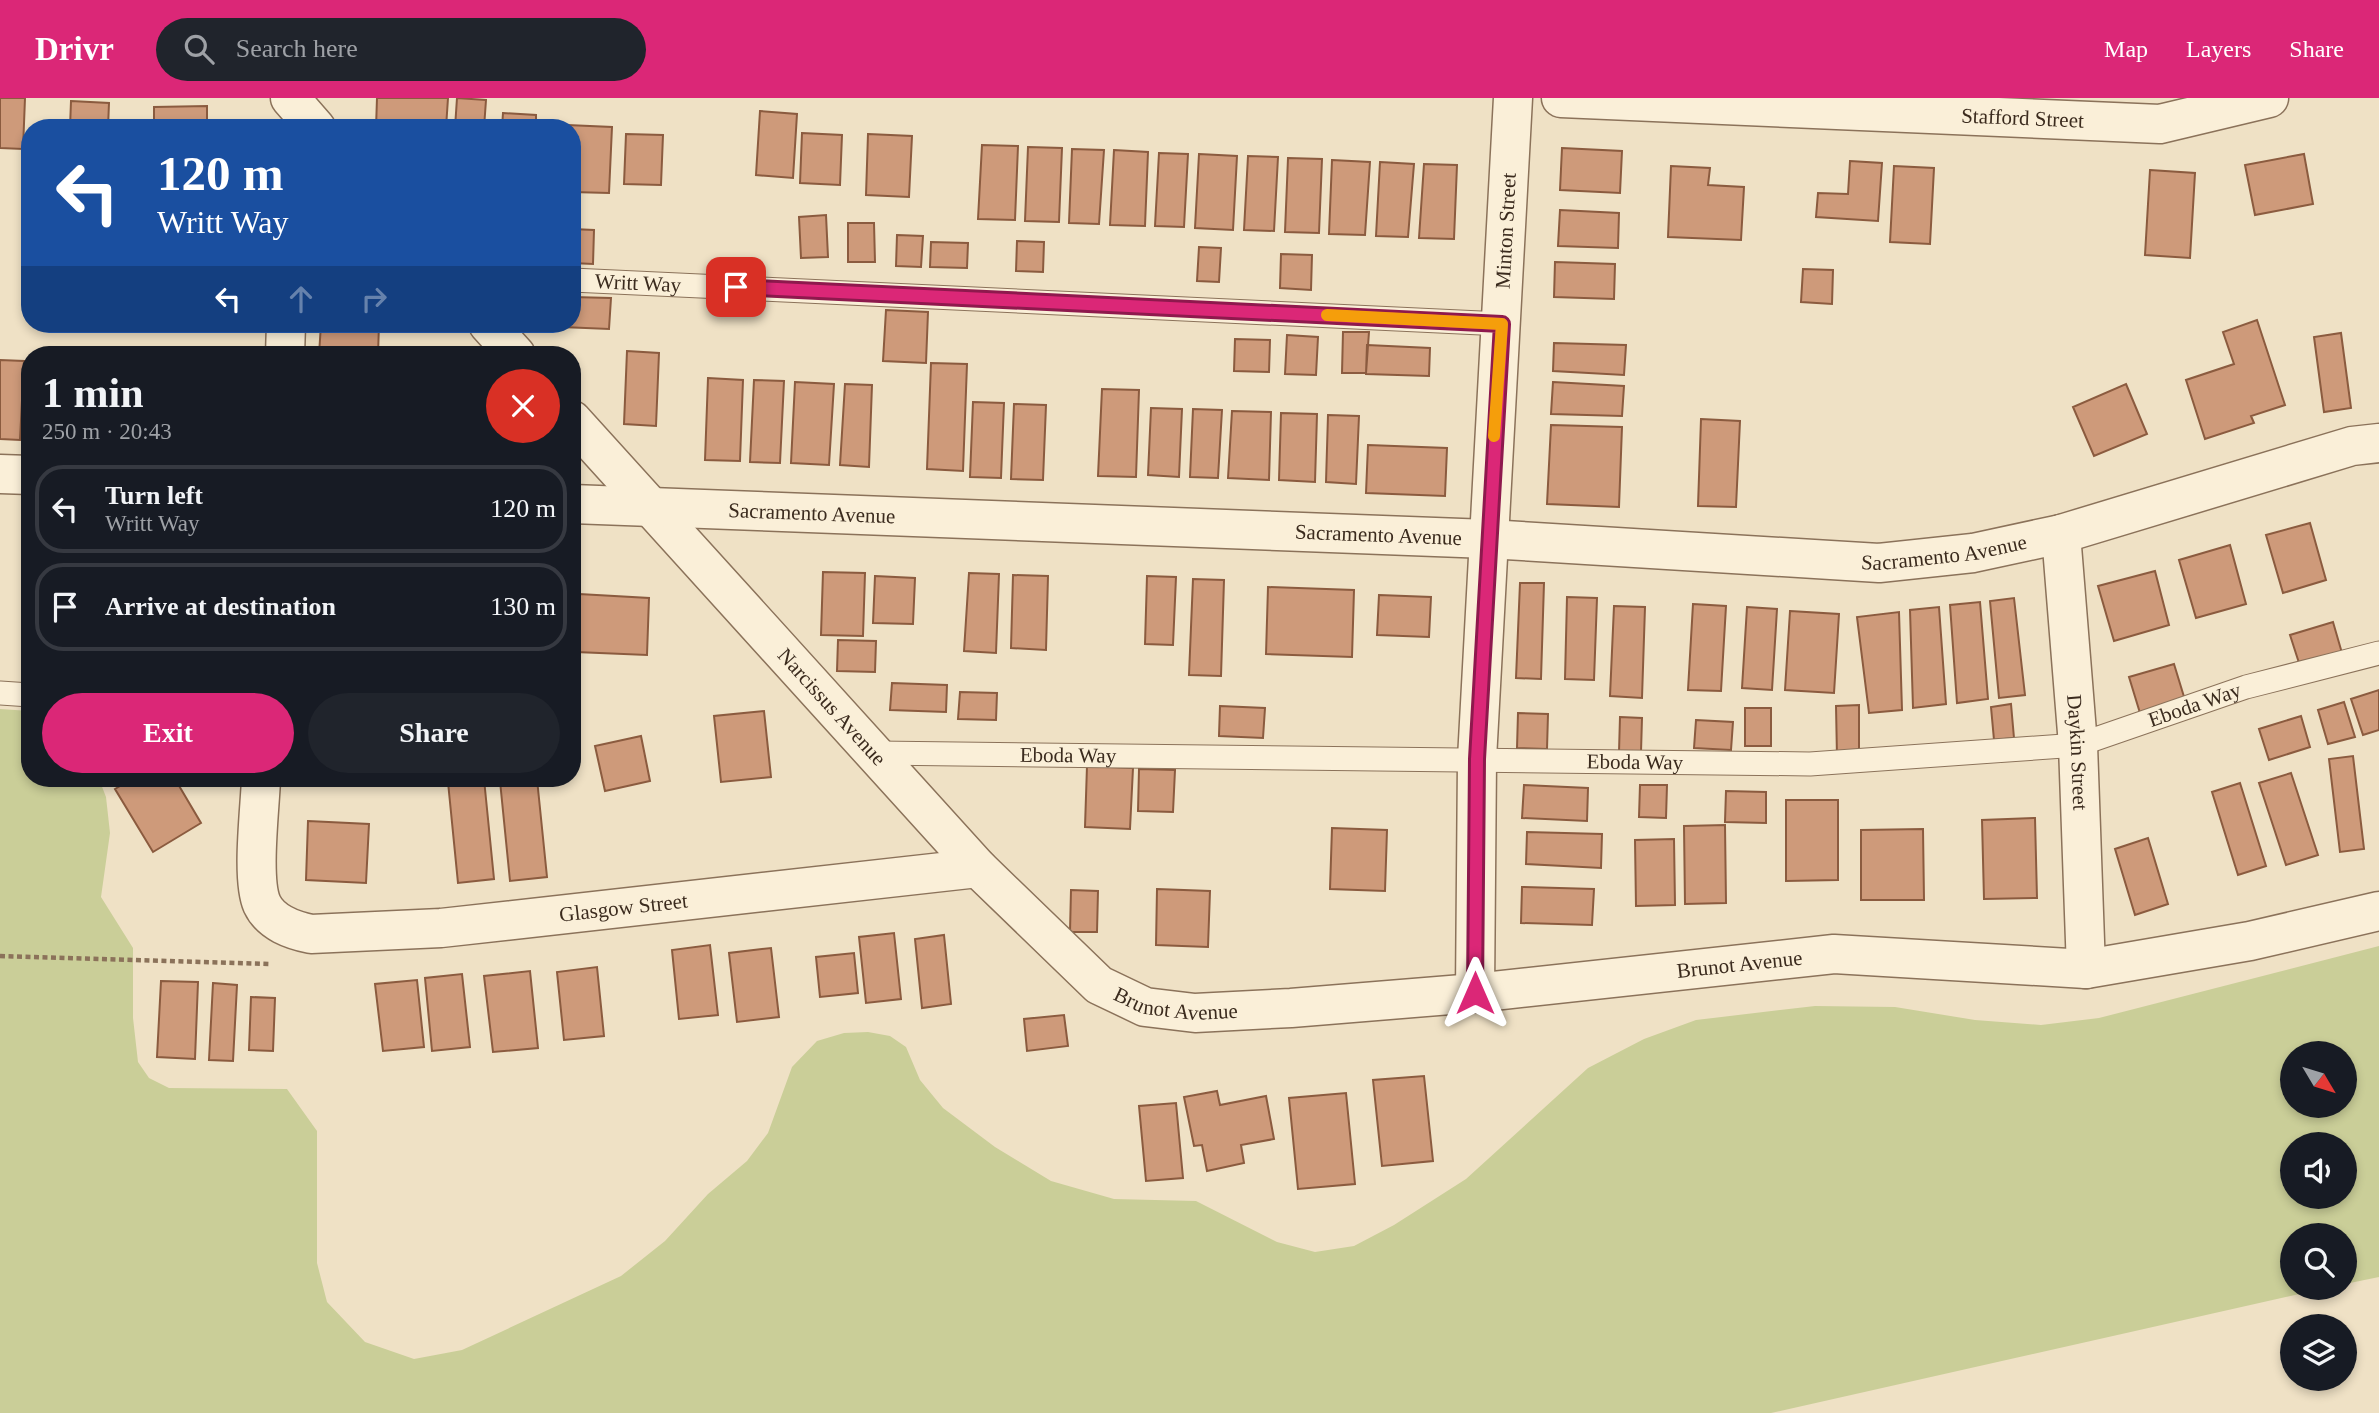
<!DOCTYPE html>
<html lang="en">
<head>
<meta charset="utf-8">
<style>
  body { margin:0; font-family:"Times New Roman",serif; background:#20242c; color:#f1f3f6; height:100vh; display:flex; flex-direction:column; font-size:26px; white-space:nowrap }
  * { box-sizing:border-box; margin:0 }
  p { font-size:23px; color:#9ea1a6 }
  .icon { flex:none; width:38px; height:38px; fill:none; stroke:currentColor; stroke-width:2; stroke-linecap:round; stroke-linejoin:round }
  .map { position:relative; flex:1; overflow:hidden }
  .sheet { position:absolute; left:21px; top:248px; width:560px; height:441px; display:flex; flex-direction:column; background:#171b24; border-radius:28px; box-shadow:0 4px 10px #0003 }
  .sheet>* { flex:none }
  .top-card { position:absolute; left:21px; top:21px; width:560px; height:214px; border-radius:28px; box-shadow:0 4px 10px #0003; background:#1a4fa0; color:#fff; overflow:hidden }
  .needle { width:46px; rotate:128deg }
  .tools { position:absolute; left:2280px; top:943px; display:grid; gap:14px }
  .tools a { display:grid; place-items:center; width:77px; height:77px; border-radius:50%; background:#171b24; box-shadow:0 4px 10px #0003; font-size:35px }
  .pin { position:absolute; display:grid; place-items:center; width:60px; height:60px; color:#fff; margin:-30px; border-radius:14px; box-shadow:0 4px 10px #0006 }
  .me { position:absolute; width:77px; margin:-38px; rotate:0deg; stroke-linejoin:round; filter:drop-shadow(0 0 5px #0008) }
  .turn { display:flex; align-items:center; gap:24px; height:147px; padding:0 21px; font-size:32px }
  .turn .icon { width:91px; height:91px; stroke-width:2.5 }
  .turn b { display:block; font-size:49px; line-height:60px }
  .lanes { display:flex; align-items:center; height:66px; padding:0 21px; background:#0003; justify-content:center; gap:35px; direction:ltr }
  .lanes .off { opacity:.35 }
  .round { display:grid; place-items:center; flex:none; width:74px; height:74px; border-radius:37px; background:#20242c }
  .head { display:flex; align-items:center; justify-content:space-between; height:119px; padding:0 21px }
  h1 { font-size:42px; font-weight:800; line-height:52px }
  .button { display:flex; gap:14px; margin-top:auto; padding:14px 21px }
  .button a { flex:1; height:80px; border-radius:42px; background:#db2777; color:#fff; font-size:28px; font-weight:800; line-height:80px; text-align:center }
  .button a+a { background:#20242c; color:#f1f3f6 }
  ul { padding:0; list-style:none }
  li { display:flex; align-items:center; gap:21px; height:88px; margin:0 14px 10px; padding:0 7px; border:4px solid #363941; border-radius:28px }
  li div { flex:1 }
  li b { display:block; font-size:26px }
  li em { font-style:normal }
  header { display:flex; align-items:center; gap:42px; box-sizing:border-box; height:98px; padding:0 35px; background:#db2777; color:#fff }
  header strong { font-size:33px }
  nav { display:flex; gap:38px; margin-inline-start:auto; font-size:24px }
  .search { width:490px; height:63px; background:#20242c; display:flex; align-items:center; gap:18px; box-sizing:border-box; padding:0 24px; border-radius:38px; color:#9ea1a6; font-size:26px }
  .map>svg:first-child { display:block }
  .green { fill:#cace98; fill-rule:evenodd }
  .building { fill:#ce9a7a; stroke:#8b5b3f; stroke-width:2 }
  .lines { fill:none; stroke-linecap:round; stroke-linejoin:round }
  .service-casing { stroke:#8b725a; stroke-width:25 }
  .minor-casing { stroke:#8b725a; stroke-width:41 }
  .path { stroke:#8b725a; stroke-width:4.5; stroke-dasharray:5 3.5; stroke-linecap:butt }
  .service { stroke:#faefd8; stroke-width:23 }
  .minor { stroke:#faefd8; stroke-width:38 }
  .route-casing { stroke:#8e194d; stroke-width:18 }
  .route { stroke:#db2777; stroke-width:12 }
  .slow { stroke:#f59e0b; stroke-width:12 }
  .labels { text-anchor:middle; stroke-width:6; stroke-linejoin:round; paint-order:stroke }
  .street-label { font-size:21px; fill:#3b2b1e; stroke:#f7ecd5 }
</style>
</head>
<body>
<header>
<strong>Drivr</strong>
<div class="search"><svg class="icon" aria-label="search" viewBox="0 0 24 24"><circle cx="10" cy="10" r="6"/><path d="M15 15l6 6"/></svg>Search here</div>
<nav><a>Map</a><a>Layers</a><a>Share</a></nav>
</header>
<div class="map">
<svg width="2379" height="1315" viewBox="0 0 2379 1315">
  <rect width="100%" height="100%" fill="#efe1c5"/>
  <!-- green -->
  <path class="green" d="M 0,611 L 30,613 L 30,681 L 99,681 L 106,699 L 110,735 L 101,799 L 133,850 L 133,920 L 138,964 L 149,980 L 169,990 L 287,991 L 317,1033 L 317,1165 L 327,1204 L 365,1244 L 414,1261 L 462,1252 L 621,1178 L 665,1143 L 708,1096 L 747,1063 L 768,1035 L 792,969 L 817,943 L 844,935 L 868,934 L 890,938 L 906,949 L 920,982 L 943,1010 L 995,1049 L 1051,1083 L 1114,1101 L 1196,1103 L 1277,1144 L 1315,1154 L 1354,1148 L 1394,1127 L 1466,1081 L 1588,970 L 1644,941 L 1696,922 L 1815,908 L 1895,909 L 1975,922 L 2041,927 L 2099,920 L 2379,848 L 2379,1179 L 2345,1186 L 2345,1138 L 2292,1138 L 2292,1190 L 2326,1190 L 1771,1315 L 0,1315 ZM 2292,956 L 2345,956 L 2345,1008 L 2292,1008 ZM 2292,1046 L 2345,1046 L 2345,1099 L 2292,1099 Z"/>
  <!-- building -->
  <path class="building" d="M 0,0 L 25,0 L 23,51 L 0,50 Z
    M 377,0 L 448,0 L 446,30 L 376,30 Z
    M 457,0 L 486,2 L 484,30 L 455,30 Z
    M 71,3 L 109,5 L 108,30 L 70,30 Z
    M 207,8 L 207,30 L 154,30 L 154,9 Z
    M 760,13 L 797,16 L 793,80 L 756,77 Z
    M 503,15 L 536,17 L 536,30 L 502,30 Z
    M 567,27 L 612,29 L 609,95 L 572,94 L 572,30 Z
    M 802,35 L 842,37 L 840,87 L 800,85 Z
    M 626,36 L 663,37 L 661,87 L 624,86 Z
    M 868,36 L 912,38 L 909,99 L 866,97 Z
    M 982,47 L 1018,48 L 1015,122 L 978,121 Z
    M 1028,49 L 1062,50 L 1059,124 L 1025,123 Z
    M 1562,50 L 1622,53 L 1620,95 L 1560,92 Z
    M 1072,51 L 1104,52 L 1099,126 L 1069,125 Z
    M 1114,52 L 1148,54 L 1145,128 L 1110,127 Z
    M 1159,55 L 1188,56 L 1184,129 L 1155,128 Z
    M 1199,56 L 1237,58 L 1233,132 L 1195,130 Z
    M 2304,56 L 2313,106 L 2255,117 L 2245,67 Z
    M 1248,58 L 1278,59 L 1274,133 L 1244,132 Z
    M 1288,60 L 1322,61 L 1319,135 L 1285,134 Z
    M 1332,62 L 1370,64 L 1365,137 L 1329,136 Z
    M 1850,63 L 1882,65 L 1878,123 L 1816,119 L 1818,95 L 1848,96 Z
    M 1380,64 L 1414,66 L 1408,139 L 1376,138 Z
    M 1424,66 L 1457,67 L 1454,141 L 1419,140 Z
    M 1671,68 L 1710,70 L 1708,87 L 1744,89 L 1741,142 L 1668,139 Z
    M 1894,68 L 1934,70 L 1930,146 L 1890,144 Z
    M 2150,72 L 2195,75 L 2190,160 L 2145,157 Z
    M 1560,112 L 1619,115 L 1618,150 L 1558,148 Z
    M 826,117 L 828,159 L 801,160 L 799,119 Z
    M 848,125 L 874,125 L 875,164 L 848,164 Z
    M 572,131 L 594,132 L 593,166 L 572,165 Z
    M 897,137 L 923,138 L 921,169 L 896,168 Z
    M 1017,143 L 1044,144 L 1043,174 L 1016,173 Z
    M 931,144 L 968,145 L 967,170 L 930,169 Z
    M 1199,149 L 1221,150 L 1219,184 L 1197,183 Z
    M 1281,156 L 1312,157 L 1311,192 L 1280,190 Z
    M 1555,164 L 1615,166 L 1614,201 L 1554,199 Z
    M 1803,171 L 1833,172 L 1832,206 L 1801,204 Z
    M 572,199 L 611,200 L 609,231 L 562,229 L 562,226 L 572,226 Z
    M 886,212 L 928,214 L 926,265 L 883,263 Z
    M 2257,222 L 2285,307 L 2251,318 L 2254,325 L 2205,341 L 2186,282 L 2234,266 L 2223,234 Z
    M 321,226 L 379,226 L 378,257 L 319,257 Z
    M 1343,234 L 1369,234 L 1366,275 L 1342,275 Z
    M 2341,235 L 2351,310 L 2324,314 L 2314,239 Z
    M 1287,237 L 1318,239 L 1316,277 L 1285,276 Z
    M 1235,241 L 1270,242 L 1269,274 L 1234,273 Z
    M 1554,245 L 1626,247 L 1624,277 L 1553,273 Z
    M 1367,247 L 1430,250 L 1429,278 L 1366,276 Z
    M 627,253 L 659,255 L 656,328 L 624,326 Z
    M 0,262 L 24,263 L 20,342 L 0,341 Z
    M 931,265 L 967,266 L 963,373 L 927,371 Z
    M 708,280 L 743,282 L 740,363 L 705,362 Z
    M 754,282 L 784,283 L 780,365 L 750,364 Z
    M 795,284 L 834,286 L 829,367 L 791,365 Z
    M 1553,284 L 1624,288 L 1622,318 L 1551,316 Z
    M 845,286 L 872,287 L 869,369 L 840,367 Z
    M 2126,286 L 2147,336 L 2094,358 L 2073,309 Z
    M 1102,291 L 1139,292 L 1136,379 L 1098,378 Z
    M 973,304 L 1004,305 L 1001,380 L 970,379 Z
    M 1014,306 L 1046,307 L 1043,382 L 1011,381 Z
    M 1151,310 L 1182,311 L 1179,379 L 1148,377 Z
    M 1193,311 L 1222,312 L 1218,380 L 1190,379 Z
    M 1232,313 L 1271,314 L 1269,382 L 1228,380 Z
    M 1281,315 L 1317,316 L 1315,384 L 1279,382 Z
    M 1328,317 L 1359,318 L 1356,386 L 1326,384 Z
    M 1701,321 L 1740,323 L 1736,409 L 1698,408 Z
    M 1551,327 L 1622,329 L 1619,409 L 1547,406 Z
    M 1368,347 L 1447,350 L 1445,398 L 1366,395 Z
    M 2310,425 L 2326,482 L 2283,495 L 2266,437 Z
    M 2230,447 L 2246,506 L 2196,520 L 2179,462 Z
    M 2155,473 L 2169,527 L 2114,543 L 2098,488 Z
    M 823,474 L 865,475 L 863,538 L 821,537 Z
    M 969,475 L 999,476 L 996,555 L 964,553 Z
    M 1013,477 L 1048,478 L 1046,552 L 1011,550 Z
    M 875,478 L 915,480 L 913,526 L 873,525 Z
    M 1147,478 L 1176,479 L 1173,547 L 1145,546 Z
    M 1193,481 L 1224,482 L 1221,578 L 1189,577 Z
    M 1520,485 L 1544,485 L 1541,581 L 1516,580 Z
    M 1268,489 L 1354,492 L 1352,559 L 1266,556 Z
    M 579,496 L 649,500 L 647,557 L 576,554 Z
    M 1379,497 L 1431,499 L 1429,539 L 1377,537 Z
    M 1567,499 L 1597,500 L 1594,582 L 1565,581 Z
    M 2014,500 L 2025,597 L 1999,600 L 1990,503 Z
    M 1980,504 L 1988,601 L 1957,605 L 1950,507 Z
    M 1693,506 L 1726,508 L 1721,593 L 1688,592 Z
    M 1614,508 L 1645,509 L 1642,600 L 1610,598 Z
    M 1747,509 L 1777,511 L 1772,592 L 1742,590 Z
    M 1939,509 L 1946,606 L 1913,610 L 1910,512 Z
    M 1790,513 L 1839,516 L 1834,595 L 1785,592 Z
    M 1899,514 L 1902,612 L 1869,615 L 1857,519 Z
    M 2333,524 L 2342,555 L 2300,568 L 2290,537 Z
    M 838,542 L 876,543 L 875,574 L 837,573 Z
    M 2174,566 L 2185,602 L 2140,615 L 2129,579 Z
    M 892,585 L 947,587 L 946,614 L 890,612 Z
    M 2379,592 L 2379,632 L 2363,637 L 2351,601 Z
    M 960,594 L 997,595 L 996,622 L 958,621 Z
    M 2344,604 L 2355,639 L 2328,646 L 2318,612 Z
    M 2011,606 L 2014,640 L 1994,642 L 1991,609 Z
    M 1859,607 L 1859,659 L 1837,659 L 1836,608 Z
    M 1220,608 L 1265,610 L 1263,640 L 1219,638 Z
    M 1745,610 L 1771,610 L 1771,648 L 1745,648 Z
    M 764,613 L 771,679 L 721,684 L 714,618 Z
    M 1518,615 L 1548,616 L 1547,651 L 1517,650 Z
    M 2301,618 L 2310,649 L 2269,662 L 2259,631 Z
    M 1620,619 L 1642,620 L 1641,654 L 1619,654 Z
    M 1696,622 L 1733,624 L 1731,652 L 1694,650 Z
    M 641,638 L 650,683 L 605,693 L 595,648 Z
    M 2353,658 L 2364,751 L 2340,754 L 2329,661 Z
    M 1087,668 L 1133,670 L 1130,731 L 1085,729 Z
    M 1139,671 L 1175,672 L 1173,714 L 1138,713 Z
    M 2291,675 L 2318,757 L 2286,767 L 2259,685 Z
    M 132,681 L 175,681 L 201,725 L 153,754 L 115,691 Z
    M 484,681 L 494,781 L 458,785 L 448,684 Z
    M 537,681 L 547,779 L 510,783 L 500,683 Z
    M 2240,685 L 2266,768 L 2238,777 L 2212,694 Z
    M 1524,687 L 1588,690 L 1587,723 L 1522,720 Z
    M 1640,687 L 1667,687 L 1666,720 L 1639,719 Z
    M 1726,693 L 1766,694 L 1766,725 L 1725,724 Z
    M 1786,702 L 1838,702 L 1838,782 L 1786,783 Z
    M 2035,720 L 2037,800 L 1984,801 L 1982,722 Z
    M 308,723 L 369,726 L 366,785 L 306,782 Z
    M 1725,727 L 1726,805 L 1685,806 L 1684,728 Z
    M 1332,730 L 1387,732 L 1385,793 L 1330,791 Z
    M 1923,731 L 1924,802 L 1861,802 L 1861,732 Z
    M 1527,734 L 1602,736 L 1601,770 L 1526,766 Z
    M 2148,740 L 2168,806 L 2135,817 L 2115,751 Z
    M 1674,741 L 1675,807 L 1636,808 L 1635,742 Z
    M 1522,789 L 1594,791 L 1592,827 L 1521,825 Z
    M 1157,791 L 1210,793 L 1208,849 L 1156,847 Z
    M 1071,792 L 1098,793 L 1097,834 L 1070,834 Z
    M 894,835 L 901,901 L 866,905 L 859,839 Z
    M 944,837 L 951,906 L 922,910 L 915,841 Z
    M 710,847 L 718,917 L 679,921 L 672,852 Z
    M 771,850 L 779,919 L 737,924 L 729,855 Z
    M 854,855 L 858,895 L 820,899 L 816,859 Z
    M 597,869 L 604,938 L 564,942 L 557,874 Z
    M 530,873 L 538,950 L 493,954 L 484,878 Z
    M 462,876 L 470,949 L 432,953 L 425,880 Z
    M 417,882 L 424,949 L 383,953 L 375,886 Z
    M 161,883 L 198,884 L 195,961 L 157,959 Z
    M 213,885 L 237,887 L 233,963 L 209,962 Z
    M 251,899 L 275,900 L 273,953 L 249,952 Z
    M 1064,917 L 1068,948 L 1027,953 L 1024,921 Z
    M 1424,978 L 1433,1063 L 1382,1068 L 1373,982 Z
    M 1217,993 L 1220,1007 L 1266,998 L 1274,1041 L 1241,1047 L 1244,1065 L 1207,1073 L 1202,1047 L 1194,1048 L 1184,999 Z
    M 1346,995 L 1355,1086 L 1298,1091 L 1289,1000 Z
    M 1176,1005 L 1183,1080 L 1146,1083 L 1139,1008 Z"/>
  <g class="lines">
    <!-- service casing -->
    <g class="service-casing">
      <g id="service">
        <path id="s1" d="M 572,182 L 1502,226"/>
        <path d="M 0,595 L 30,597"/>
        <path id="s2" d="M 877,655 L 1810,666 L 2078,647 L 2246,589 L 2379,555"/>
      </g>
    </g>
    <!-- minor casing -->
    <g class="minor-casing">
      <g id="minor">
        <path d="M 290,0 L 316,30"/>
        <path id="s3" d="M 1561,0 L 2160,26 L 2269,0"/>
        <path d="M 488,226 L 516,257"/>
        <path d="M 285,257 L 286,226"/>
        <path id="s4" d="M 572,322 L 978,770 L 1099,887 L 1145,909 L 1195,915 L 1291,910 L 1475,895 L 1834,856 L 2086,871 L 2250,843 L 2379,813"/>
        <path d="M 0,376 L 30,377"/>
        <path id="s5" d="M 572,406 L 1488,441 L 1879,465 L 1973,455 L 2061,436 L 2352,348 L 2379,345"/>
        <path id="s6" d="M 2061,436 L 2078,647 L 2086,871"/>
        <path id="s7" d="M 261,681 C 260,710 251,781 262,806 C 271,825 292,832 311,836 L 441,830 L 978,770"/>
        <path id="s8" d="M 1475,895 L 1477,661 L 1513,0"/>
      </g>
    </g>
    <!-- path -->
    <path class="path" d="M 0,858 L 271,866"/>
    <!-- service -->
    <use href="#service" class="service"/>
    <!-- minor -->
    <use href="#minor" class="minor"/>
  </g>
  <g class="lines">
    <!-- route casing -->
    <g class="route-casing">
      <path id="route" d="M 736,189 L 1502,226 L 1477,661 L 1475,895"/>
    </g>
    <!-- route -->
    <use href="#route" class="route"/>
    <!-- slow -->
    <path class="slow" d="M 1327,217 L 1502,226 L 1494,338"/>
  </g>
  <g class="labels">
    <!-- street labels -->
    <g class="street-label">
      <text dy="7" stroke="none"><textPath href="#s3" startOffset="462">Stafford Street</textPath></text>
      <text dy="7" stroke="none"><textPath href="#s8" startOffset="763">Minton Street</textPath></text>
      <text dy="7" stroke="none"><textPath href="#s1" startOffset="66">Writt Way</textPath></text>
      <text dy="7" stroke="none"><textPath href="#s5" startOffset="240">Sacramento Avenue</textPath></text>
      <text dy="7" stroke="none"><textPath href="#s5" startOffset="807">Sacramento Avenue</textPath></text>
      <text dy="7" stroke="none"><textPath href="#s5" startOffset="1374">Sacramento Avenue</textPath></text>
      <text dy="7" stroke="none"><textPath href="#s4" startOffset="387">Narcissus Avenue</textPath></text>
      <text dy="7" stroke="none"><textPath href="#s2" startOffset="1325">Eboda Way</textPath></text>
      <text dy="7" stroke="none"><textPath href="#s6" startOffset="219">Daykin Street</textPath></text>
      <text dy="7" stroke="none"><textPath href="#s2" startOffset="191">Eboda Way</textPath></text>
      <text dy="7" stroke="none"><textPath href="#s2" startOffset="758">Eboda Way</textPath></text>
      <text dy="7" stroke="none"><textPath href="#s7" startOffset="499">Glasgow Street</textPath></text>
      <text dy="7" stroke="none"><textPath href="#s4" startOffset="1421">Brunot Avenue</textPath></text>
      <text dy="7" stroke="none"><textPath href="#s4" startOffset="854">Brunot Avenue</textPath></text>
    </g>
  </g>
</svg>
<div class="tools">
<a><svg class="needle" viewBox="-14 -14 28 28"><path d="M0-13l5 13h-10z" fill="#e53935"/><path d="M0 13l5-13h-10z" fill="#9ea1a6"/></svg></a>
<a><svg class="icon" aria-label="sound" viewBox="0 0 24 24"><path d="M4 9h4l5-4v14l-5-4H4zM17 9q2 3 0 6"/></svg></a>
<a><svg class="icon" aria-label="search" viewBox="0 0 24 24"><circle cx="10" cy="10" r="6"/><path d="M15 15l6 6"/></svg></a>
<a><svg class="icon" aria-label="layers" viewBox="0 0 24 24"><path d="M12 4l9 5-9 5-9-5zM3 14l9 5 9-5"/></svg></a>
</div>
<div class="pin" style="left:736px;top:189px;background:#d93025"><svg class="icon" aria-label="arrive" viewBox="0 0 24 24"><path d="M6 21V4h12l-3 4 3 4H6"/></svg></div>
<svg class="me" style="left:1475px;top:895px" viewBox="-20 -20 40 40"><path d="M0-17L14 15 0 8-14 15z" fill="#db2777" stroke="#fff" stroke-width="4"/></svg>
<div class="top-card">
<div class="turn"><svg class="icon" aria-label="left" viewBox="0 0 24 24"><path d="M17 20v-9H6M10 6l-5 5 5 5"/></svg><div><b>120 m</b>Writt Way</div></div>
<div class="lanes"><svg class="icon" aria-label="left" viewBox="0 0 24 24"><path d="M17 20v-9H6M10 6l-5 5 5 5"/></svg><svg class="icon off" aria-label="ahead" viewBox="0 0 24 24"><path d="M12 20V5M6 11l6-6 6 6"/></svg><svg class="icon off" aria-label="right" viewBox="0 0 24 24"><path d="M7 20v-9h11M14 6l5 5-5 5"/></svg></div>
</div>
<section class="sheet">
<div class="head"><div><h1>1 min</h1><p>250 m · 20:43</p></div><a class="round" style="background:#d93025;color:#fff"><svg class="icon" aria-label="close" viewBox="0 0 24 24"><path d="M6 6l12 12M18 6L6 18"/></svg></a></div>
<ul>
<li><svg class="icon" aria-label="left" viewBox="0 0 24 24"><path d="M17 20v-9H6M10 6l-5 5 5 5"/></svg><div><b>Turn left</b><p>Writt Way</p></div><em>120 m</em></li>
<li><svg class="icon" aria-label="arrive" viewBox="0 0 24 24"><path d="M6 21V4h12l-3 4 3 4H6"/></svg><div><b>Arrive at destination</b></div><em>130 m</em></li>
</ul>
<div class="button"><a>Exit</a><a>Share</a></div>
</section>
</div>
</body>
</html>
